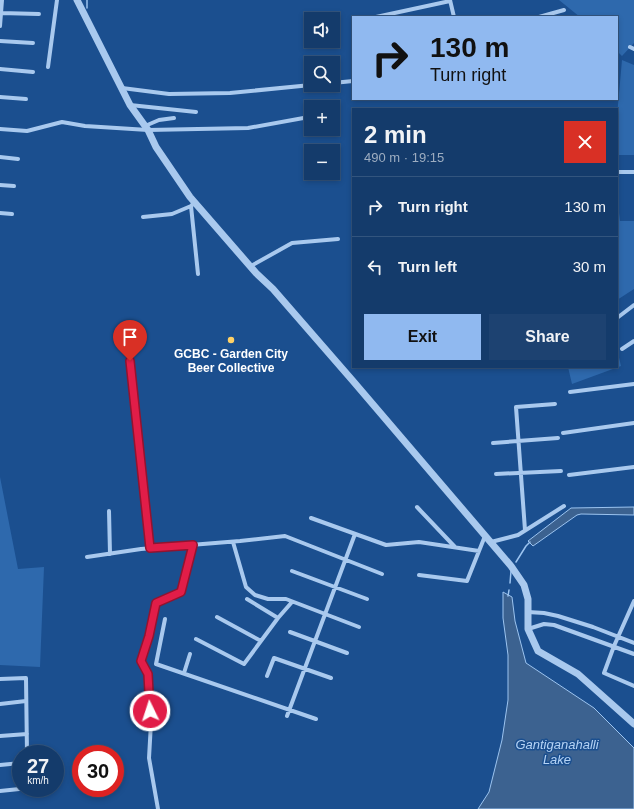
<!DOCTYPE html>
<html lang="en">
<head>
<meta charset="utf-8">
<style>
  body { margin:0; font-family:Helvetica,sans-serif; background:#1d4271; color:#f1f3f6; height:100vh; display:flex; flex-direction:column; font-size:15px; white-space:nowrap }
  * { box-sizing:border-box; margin:0 }
  p { font-size:13px; color:#9dadc1 }
  .icon { flex:none; width:22px; height:22px; fill:none; stroke:currentColor; stroke-width:2; stroke-linecap:round; stroke-linejoin:round }
  .map { position:relative; flex:1; overflow:hidden }
  .sheet { position:absolute; left:352px; top:108px; width:266px; height:260px; display:flex; flex-direction:column; background:#143b6b; border-radius:0px; box-shadow:0 2px 6px #0003,0 0 0 1px #33557e }
  .sheet>* { flex:none }
  .banner { position:absolute; left:352px; top:16px; width:266px; height:84px; border-radius:0px; box-shadow:0 2px 6px #0003,0 0 0 1px #33557e; background:#90b9f0; color:#111; overflow:hidden }
  .controls { position:absolute; left:304px; top:12px; display:grid; gap:8px }
  .controls a { display:grid; place-items:center; width:36px; height:36px; border-radius:0px; background:#143b6b; box-shadow:0 2px 6px #0003,0 0 0 1px #33557e; font-size:20px }
  .speed { position:absolute; left:12px; top:745px; display:flex; gap:8px; font-size:20px; font-weight:700; text-align:center }
  .speed>* { display:grid; place-content:center; width:52px; height:52px; border-radius:50%; background:#143b6b; box-shadow:0 2px 6px #0003,0 0 0 1px #33557e; line-height:1 }
  .speed small { font-size:10px; font-weight:400 }
  .speed .limit { border:6px solid #d22; background:#fff; color:#111 }
  .pin { position:absolute; display:grid; place-items:center; width:34px; height:34px; color:#fff; margin:-41px -17px; border-radius:50% 50% 50% 0; rotate:-45deg; box-shadow:0 0 4px #0007 }
  .pin .icon { rotate:45deg }
  .me { position:absolute; width:44px; margin:-22px; rotate:356deg; stroke-linejoin:round; filter:drop-shadow(0 0 3px #0008) }
  .turn { display:flex; align-items:center; gap:14px; height:84px; padding:0 12px; font-size:18px }
  .turn .icon { width:52px; height:52px; stroke-width:2.5 }
  .turn b { display:block; font-size:28px; line-height:34px }
  .round { display:grid; place-items:center; flex:none; width:42px; height:42px; border-radius:0px; background:#1d4271 }
  .overview { display:flex; align-items:center; justify-content:space-between; height:68px; padding:0 12px }
  h1 { font-size:24px; font-weight:600; line-height:30px }
  .button { display:flex; gap:8px; margin-top:auto; padding:8px 12px }
  .button a { flex:1; height:46px; border-radius:0px; background:#90b9f0; color:#111; font-size:16px; font-weight:600; line-height:46px; text-align:center }
  .button a+a { background:#1d4271; color:#f1f3f6 }
  ul { padding:0; list-style:none }
  li { display:flex; align-items:center; gap:12px; height:60px; padding:0 12px; border-top:1px solid #33557e }
  li div { flex:1 }
  li b { display:block; font-size:15px }
  li em { font-style:normal }
  .map>svg:first-child { display:block }
  .green { fill:#2e69ad }
  .water { fill:#3c6290; stroke:#9cc4f0 }
  .lines { fill:none; stroke-linecap:round; stroke-linejoin:round }
  .stream { stroke:#9cc4f0; stroke-width:1.5 }
  .minor { stroke:#a9c9ee; stroke-width:4 }
  .tertiary { stroke:#a9c9ee; stroke-width:7 }
  .route-casing { stroke:#92132f; stroke-width:10 }
  .route { stroke:#e11d48; stroke-width:7 }
  .poi-dot { fill:#ffd166; stroke:#1b4f8f; stroke-width:1.5 }
  .labels { text-anchor:middle; stroke-width:3; stroke-linejoin:round; paint-order:stroke }
  .poi-label { font-size:12px; font-weight:bold; fill:#fff; stroke:#1b4f8f }
  .water-label { font-size:13px; font-style:italic; fill:#b5d3f5; stroke:#1b4f8f }
</style>
</head>
<body>
<div class="map">
<svg width="634" height="809" viewBox="0 0 634 809">
  <rect width="100%" height="100%" fill="#1b4f8f"/>
  <!-- green -->
  <path class="green" d="M 559,0 L 634,0 L 634,43 L 622,56 L 617,51 L 617,17 L 580,17 Z
    M 622,60 L 634,65 L 634,155 L 617,155 L 617,116 Z
    M 617,197 L 620,221 L 634,221 L 634,289 L 617,300 Z
    M 617,349 L 621,366 L 572,384 L 568,367 L 617,367 Z
    M 0,477 L 18,569 L 44,567 L 40,667 L 0,665 Z"/>
  <!-- water -->
  <path class="water" d="M 634,507 L 634,515 L 581,514 L 577,515 L 533,546 L 528,541 L 571,508 Z
    M 503,592 L 512,597 L 515,621 L 526,663 L 594,708 L 634,748 L 634,809 L 478,809 L 489,792 L 502,740 L 508,700 L 508,655 L 503,618 Z"/>
  <g class="lines">
    <!-- stream -->
    <path class="stream" d="M 87,8 L 87,0
      M 516,562 L 526,546 L 530,542
      M 510,583 L 511,571
      M 508,596 L 509,590"/>
    <!-- minor -->
    <path class="minor" d="M 450,0 L 454,17
      M 1,13 L 39,14
      M 376,17 L 450,1
      M 539,17 L 564,10
      M 0,26 L 2,0
      M 0,41 L 33,43
      M 630,47 L 634,49
      M 48,67 L 57,0
      M 0,69 L 33,72
      M 333,83 L 353,81
      M 122,88 L 169,94 L 230,93 L 311,85
      M 0,97 L 26,99
      M 130,105 L 196,112
      M 145,126 L 159,120 L 174,118
      M 0,129 L 27,131 L 62,122 L 85,126 L 148,130 L 248,128 L 309,117
      M 0,157 L 18,159
      M 617,172 L 634,172
      M 0,185 L 14,186
      M 195,202 L 191,206 L 198,274
      M 0,213 L 12,214
      M 143,217 L 172,214 L 191,206
      M 251,266 L 292,243 L 338,239
      M 617,318 L 634,305
      M 622,349 L 634,341
      M 130,361 L 150,548
      M 570,392 L 634,384
      M 563,433 L 634,423
      M 493,443 L 558,438
      M 496,474 L 561,471
      M 569,475 L 634,467
      M 417,507 L 455,547
      M 109,511 L 110,554
      M 311,518 L 386,545 L 419,542 L 479,551
      M 525,530 L 516,407 L 555,404
      M 233,542 L 246,587 L 255,595 L 268,599 L 286,599 L 359,627
      M 491,542 L 518,535 L 564,506
      M 87,557 L 141,549 L 240,541 L 285,536 L 382,574
      M 292,571 L 367,599
      M 419,575 L 467,581 L 485,536
      M 247,599 L 278,618
      M 634,601 L 614,646 L 604,673 L 634,686
      M 528,612 L 544,613 L 558,616 L 593,627 L 634,643
      M 217,617 L 261,641
      M 165,619 L 156,664 L 316,719
      M 528,629 L 544,624 L 554,625 L 634,654
      M 290,632 L 347,653
      M 196,639 L 244,664 L 278,618 L 292,602
      M 184,673 L 190,654
      M 267,676 L 274,658 L 331,678
      M 0,679 L 26,678 L 27,754
      M 0,704 L 26,701
      M 287,716 L 355,534
      M 0,736 L 27,734
      M 0,765 L 21,763
      M 0,791 L 29,788
      M 158,809 L 149,758 L 151,723 L 148,674 L 141,661 L 149,636 L 156,603 L 181,592 L 193,545"/>
    <!-- tertiary -->
    <path class="tertiary" d="M 77,0 L 130,105 L 148,130 L 156,147 L 190,197 L 256,273 L 273,289 L 353,381 L 511,566 L 524,585 L 528,599 L 528,629 L 538,651 L 578,674 L 634,724"/>
  </g>
  <g class="lines">
    <!-- route casing -->
    <g class="route-casing">
      <path id="route" d="M 130,361 L 150,548 L 193,545 L 181,592 L 156,603 L 149,636 L 141,661 L 148,674 L 150,711"/>
    </g>
    <!-- route -->
    <use href="#route" class="route"/>
  </g>
  <!-- markers -->
  <circle class="poi-dot" cx="231" cy="340" r="4"/>
  <g class="labels">
    <!-- poi labels -->
    <g class="poi-label">
      <text x="231" y="358">GCBC - Garden City<tspan x="231" dy="14">Beer Collective</tspan></text>
    </g>
    <!-- water labels -->
    <g class="water-label">
      <text x="557" y="749">Gantiganahalli<tspan x="557" dy="15">Lake</tspan></text>
    </g>
  </g>
</svg>
<div class="controls">
<a><svg class="icon" aria-label="sound" viewBox="0 0 24 24"><path d="M4 9h4l5-4v14l-5-4H4zM17 9q2 3 0 6"/></svg></a>
<a><svg class="icon" aria-label="search" viewBox="0 0 24 24"><circle cx="10" cy="10" r="6"/><path d="M15 15l6 6"/></svg></a>
<a>+</a>
<a>−</a>
</div>
<div class="speed"><div>27<small>km/h</small></div><div class="limit">30</div></div>
<div class="pin" style="left:130px;top:361px;background:#d93025"><svg class="icon" aria-label="arrive" viewBox="0 0 24 24"><path d="M6 21V4h12l-3 4 3 4H6"/></svg></div>
<svg class="me" style="left:150px;top:711px" viewBox="-20 -20 40 40"><circle r="17" fill="#e11d48" stroke="#fff" stroke-width="3"/><path d="M0-11L8 9 0 5-8 9z" fill="#fff"/></svg>
<div class="banner">
<div class="turn"><svg class="icon" aria-label="right" viewBox="0 0 24 24"><path d="M7 20v-9h11M14 6l5 5-5 5"/></svg><div><b>130 m</b>Turn right</div></div>
</div>
<section class="sheet">
<div class="overview"><div><h1>2 min</h1><p>490 m · 19:15</p></div><a class="round" style="background:#d93025;color:#fff"><svg class="icon" aria-label="close" viewBox="0 0 24 24"><path d="M6 6l12 12M18 6L6 18"/></svg></a></div>
<ul>
<li><svg class="icon" aria-label="right" viewBox="0 0 24 24"><path d="M7 20v-9h11M14 6l5 5-5 5"/></svg><div><b>Turn right</b></div><em>130 m</em></li>
<li><svg class="icon" aria-label="left" viewBox="0 0 24 24"><path d="M17 20v-9H6M10 6l-5 5 5 5"/></svg><div><b>Turn left</b></div><em>30 m</em></li>
</ul>
<div class="button"><a>Exit</a><a>Share</a></div>
</section>
</div>
</body>
</html>
